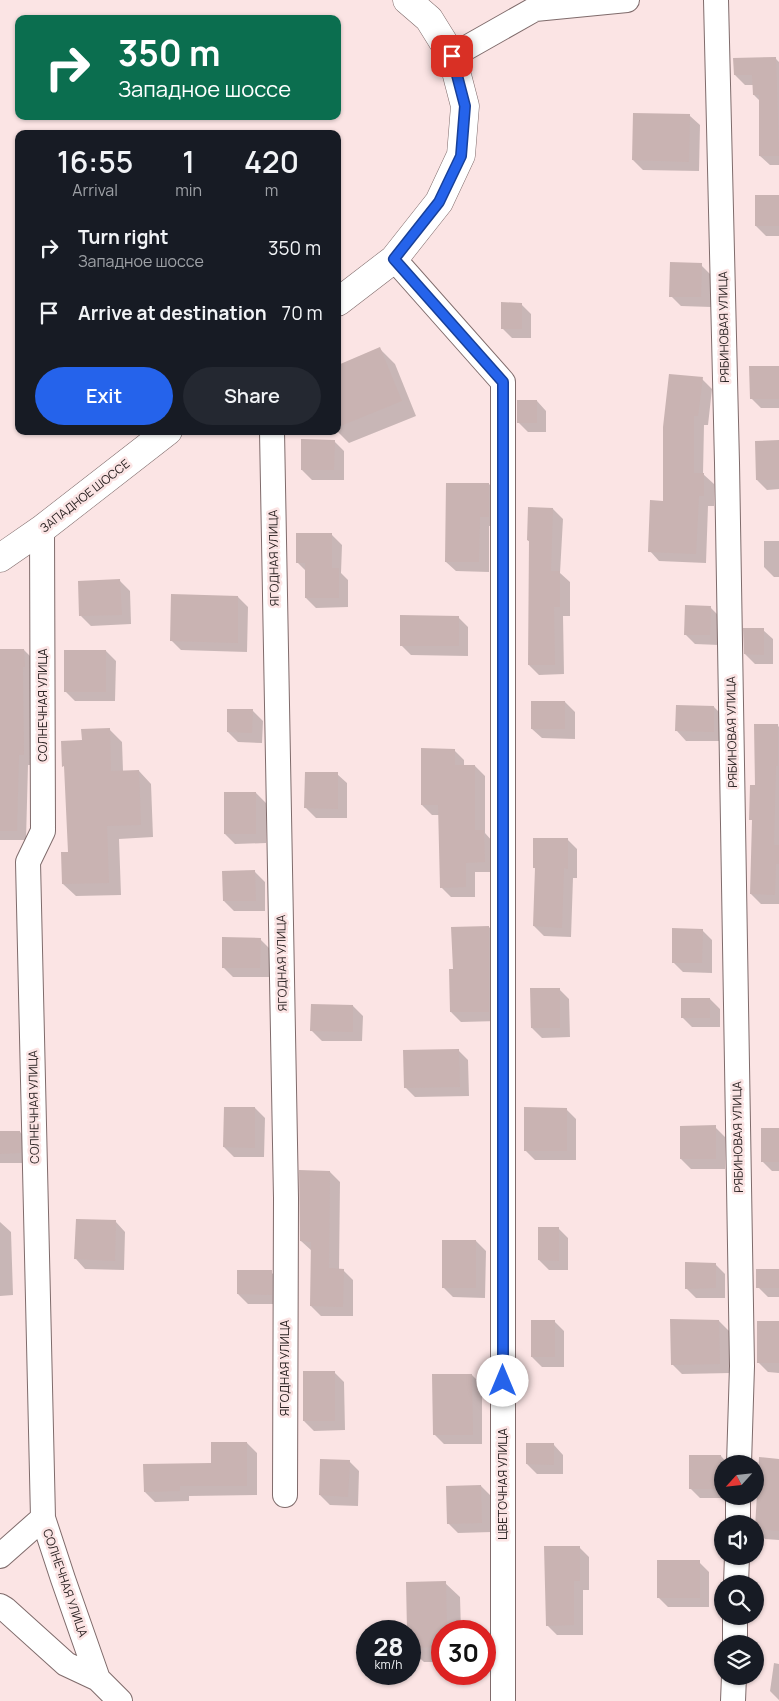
<!DOCTYPE html>
<html lang="en">
<head>
<meta charset="utf-8">
<style>
  body { margin:0; font-family:Manrope,sans-serif; background:#242831; color:#f1f3f6; height:100vh; display:flex; flex-direction:column; font-size:19px; white-space:nowrap }
  * { box-sizing:border-box; margin:0 }
  p { font-size:16px; color:#9ea1a6 }
  .icon { flex:none; width:28px; height:28px; fill:none; stroke:currentColor; stroke-width:2; stroke-linecap:round; stroke-linejoin:round }
  .map { position:relative; flex:1; overflow:hidden }
  .panel { position:absolute; left:15px; top:130px; width:326px; height:305px; display:flex; flex-direction:column; background:#171b24; border-radius:10px; box-shadow:0 1px 4px #0004 }
  .panel>* { flex:none }
  .hud { position:absolute; left:15px; top:15px; width:326px; height:105px; border-radius:10px; box-shadow:0 1px 4px #0004; background:#0b6e4f; color:#fff; overflow:hidden }
  .needle { width:32px; rotate:243deg }
  .tools { position:absolute; left:714px; top:1455px; display:grid; gap:10px }
  .tools a { display:grid; place-items:center; width:50px; height:50px; border-radius:50%; background:#171b24; box-shadow:0 1px 4px #0004; font-size:25px }
  .speed { position:absolute; left:356px; top:1620px; display:flex; gap:10px; font-size:25px; font-weight:700; text-align:center }
  .speed>* { display:grid; place-content:center; width:65px; height:65px; border-radius:50%; background:#171b24; box-shadow:0 1px 4px #0004; line-height:1 }
  .speed small { font-size:12px; font-weight:400 }
  .speed .limit { border:8px solid #d22; background:#fff; color:#111 }
  .pin { position:absolute; display:grid; place-items:center; width:42px; height:42px; color:#fff; margin:-21px; border-radius:10px; box-shadow:0 2px 8px #0006 }
  .me { position:absolute; width:55px; margin:-28px; rotate:0deg; stroke-linejoin:round; filter:drop-shadow(0 0 4px #0008) }
  .turn { display:flex; align-items:center; gap:18px; height:105px; padding:0 20px; font-size:22px }
  .turn .icon { width:65px; height:65px; stroke-width:2.5 }
  .turn b { display:block; font-size:35px; line-height:42px }
  .eta { display:flex; justify-content:space-evenly; align-items:center; height:85px; text-align:center }
  .eta b { font-size:30px; font-weight:600; line-height:35px }
  .primary-button { display:flex; gap:10px; margin-top:auto; padding:10px 20px }
  .primary-button a { flex:1; height:58px; border-radius:30px; background:#2563eb; color:#fff; font-size:20px; font-weight:600; line-height:58px; text-align:center }
  .primary-button a+a { background:#242831; color:#f1f3f6 }
  ul { padding:0; list-style:none }
  li { display:flex; align-items:center; gap:15px; height:65px; padding:0 20px }
  li div { flex:1 }
  li b { display:block; font-size:19px }
  li em { font-style:normal }
  .map>svg:first-child { display:block }
  .shadow { fill:#0003 }
  .building { fill:#c9b3b2 }
  .lines { fill:none; stroke-linecap:round; stroke-linejoin:round }
  .minor-casing { stroke:#7f6b6b; stroke-width:26 }
  .secondary-casing { stroke:#7f6b6b; stroke-width:29 }
  .minor { stroke:#fff; stroke-width:24 }
  .secondary { stroke:#fff; stroke-width:28 }
  .route-casing { stroke:#184099; stroke-width:12 }
  .route { stroke:#2563eb; stroke-width:9 }
  .labels { text-anchor:middle; stroke-width:5; stroke-linejoin:round; paint-order:stroke }
  .street-label { font-size:12px; fill:#2b2323; stroke:#fbe4e4 }
</style>
</head>
<body>
<div class="map">
<svg width="779" height="1701" viewBox="0 0 779 1701">
  <rect width="100%" height="100%" fill="#fbe4e4"/>
  <!-- shadow -->
  <path class="shadow" d="M 776,59 L 779,62 L 779,165 L 770,165 L 760,156 L 761,102 L 754,95 L 754,85 L 745,85 L 735,75 Z
    M 690,116 L 700,125 L 699,171 L 643,170 L 633,160 Z
    M 779,196 L 779,236 L 766,236 L 756,226 Z
    M 701,265 L 711,275 L 711,307 L 681,306 L 671,296 Z
    M 521,304 L 531,314 L 531,338 L 512,338 L 502,328 Z
    M 380,349 L 395,364 L 416,416 L 349,443 L 337,431 L 338,366 Z
    M 779,367 L 779,408 L 761,408 L 751,398 Z
    M 702,379 L 712,389 L 708,425 L 704,425 L 703,474 L 714,484 L 714,506 L 708,506 L 706,563 L 659,561 L 650,551 Z
    M 537,401 L 546,411 L 546,432 L 528,432 L 518,422 Z
    M 334,441 L 344,451 L 344,480 L 312,480 L 302,470 Z
    M 779,442 L 779,489 L 767,490 L 757,480 Z
    M 489,484 L 499,494 L 499,526 L 489,526 L 489,572 L 456,571 L 446,562 Z
    M 553,509 L 563,519 L 560,573 L 570,582 L 570,616 L 563,616 L 564,674 L 539,675 L 529,665 L 530,543 L 528,540 Z
    M 332,535 L 342,545 L 341,573 L 348,580 L 348,607 L 316,608 L 306,598 L 306,571 L 297,562 Z
    M 764,541 L 779,541 L 779,577 L 774,577 L 764,567 Z
    M 120,581 L 130,591 L 131,624 L 91,626 L 81,616 Z
    M 238,597 L 248,607 L 247,652 L 181,650 L 171,640 Z
    M 710,607 L 720,617 L 719,645 L 695,644 L 685,634 Z
    M 458,617 L 468,627 L 468,656 L 411,655 L 401,645 Z
    M 763,630 L 773,639 L 773,664 L 755,664 L 745,654 Z
    M 0,650 L 24,650 L 34,660 L 33,765 L 28,765 L 26,840 L 0,840 Z
    M 106,651 L 116,661 L 115,701 L 75,701 L 65,691 Z
    M 565,702 L 575,712 L 575,739 L 542,738 L 532,729 Z
    M 714,707 L 724,717 L 723,741 L 686,741 L 677,731 Z
    M 253,711 L 263,721 L 262,743 L 238,742 L 228,732 Z
    M 777,725 L 779,727 L 779,904 L 761,904 L 751,894 L 753,821 L 751,819 L 756,787 Z
    M 109,729 L 122,742 L 123,771 L 139,771 L 151,784 L 153,837 L 119,839 L 121,895 L 76,896 L 63,884 L 69,853 L 66,768 L 64,766 L 83,741 Z
    M 454,750 L 464,760 L 464,766 L 475,766 L 485,776 L 485,833 L 493,842 L 494,872 L 475,872 L 475,897 L 451,897 L 441,887 L 439,815 L 432,815 L 422,805 Z
    M 337,774 L 347,783 L 347,818 L 316,818 L 306,808 Z
    M 256,793 L 266,803 L 266,843 L 235,844 L 225,834 Z
    M 567,839 L 577,849 L 577,878 L 573,878 L 571,937 L 544,936 L 534,926 L 536,870 L 534,867 Z
    M 255,872 L 265,882 L 265,911 L 234,911 L 224,901 Z
    M 489,927 L 499,937 L 498,1021 L 461,1022 L 451,1012 L 454,970 Z
    M 702,930 L 712,940 L 712,973 L 683,972 L 673,962 Z
    M 260,939 L 270,949 L 270,977 L 233,977 L 223,967 Z
    M 559,989 L 569,999 L 570,1037 L 542,1038 L 532,1028 Z
    M 710,999 L 720,1009 L 720,1027 L 692,1027 L 682,1017 Z
    M 353,1006 L 363,1016 L 362,1041 L 322,1041 L 312,1031 Z
    M 458,1050 L 468,1060 L 469,1096 L 415,1097 L 405,1087 Z
    M 255,1108 L 265,1118 L 264,1157 L 234,1157 L 224,1147 Z
    M 566,1109 L 576,1119 L 576,1160 L 535,1160 L 525,1150 Z
    M 715,1127 L 725,1137 L 725,1169 L 691,1169 L 681,1159 Z
    M 779,1129 L 779,1171 L 772,1171 L 762,1161 Z
    M 0,1132 L 20,1132 L 30,1142 L 30,1163 L 0,1163 Z
    M 330,1172 L 340,1182 L 339,1270 L 343,1270 L 353,1280 L 353,1316 L 321,1316 L 311,1306 L 312,1251 L 301,1241 Z
    M 0,1222 L 11,1232 L 13,1295 L 0,1296 Z
    M 116,1222 L 125,1232 L 124,1270 L 85,1269 L 76,1259 Z
    M 558,1228 L 568,1238 L 568,1270 L 549,1270 L 539,1260 Z
    M 476,1241 L 486,1251 L 485,1298 L 453,1297 L 443,1287 Z
    M 715,1264 L 725,1274 L 725,1298 L 696,1298 L 686,1288 Z
    M 779,1270 L 779,1297 L 768,1297 L 758,1287 Z
    M 271,1272 L 281,1282 L 281,1304 L 248,1304 L 238,1294 Z
    M 554,1321 L 564,1331 L 564,1367 L 542,1367 L 532,1357 Z
    M 719,1321 L 729,1331 L 730,1373 L 682,1374 L 672,1364 Z
    M 779,1322 L 779,1373 L 768,1372 L 758,1362 Z
    M 334,1372 L 344,1382 L 345,1430 L 314,1431 L 304,1421 Z
    M 472,1375 L 482,1385 L 482,1444 L 444,1444 L 434,1434 Z
    M 247,1443 L 257,1453 L 257,1495 L 189,1496 L 189,1501 L 155,1502 L 145,1492 L 212,1464 Z
    M 554,1445 L 563,1455 L 563,1474 L 537,1474 L 527,1464 Z
    M 721,1456 L 728,1464 L 722,1464 L 722,1496 L 731,1496 L 731,1498 L 700,1498 L 690,1488 Z
    M 779,1460 L 779,1540 L 765,1539 L 755,1529 Z
    M 349,1461 L 359,1471 L 358,1506 L 330,1505 L 320,1495 Z
    M 481,1486 L 491,1496 L 492,1532 L 458,1533 L 448,1523 Z
    M 579,1547 L 589,1557 L 589,1590 L 583,1590 L 583,1635 L 557,1635 L 547,1625 Z
    M 699,1562 L 709,1572 L 709,1607 L 668,1607 L 658,1597 Z
    M 445,1583 L 460,1597 L 461,1631 L 442,1631 L 442,1662 L 424,1662 L 410,1649 L 407,1584 Z
    M 774,1663 L 779,1664 L 779,1700 L 770,1691 Z"/>
  <!-- building -->
  <path class="building" d="M 776,57 L 779,156 L 759,156 L 759,95 L 753,95 L 752,75 L 734,75 L 733,58 Z
    M 633,113 L 690,114 L 689,162 L 632,160 Z
    M 755,195 L 779,195 L 779,226 L 755,226 Z
    M 670,262 L 702,263 L 701,297 L 669,297 Z
    M 501,302 L 522,303 L 522,329 L 501,329 Z
    M 380,347 L 402,401 L 338,427 L 338,365 Z
    M 749,366 L 779,366 L 779,399 L 750,399 Z
    M 669,374 L 703,377 L 698,416 L 694,416 L 694,473 L 704,473 L 704,496 L 699,496 L 696,554 L 648,552 L 650,500 L 663,501 L 663,427 Z
    M 517,400 L 537,400 L 537,423 L 517,423 Z
    M 301,439 L 335,440 L 334,470 L 301,470 Z
    M 779,440 L 779,480 L 756,480 L 755,441 Z
    M 446,483 L 489,483 L 489,517 L 480,517 L 479,562 L 445,562 Z
    M 528,507 L 553,508 L 551,571 L 560,571 L 560,607 L 554,607 L 555,665 L 528,665 L 529,541 L 527,540 Z
    M 296,533 L 332,533 L 332,568 L 339,568 L 339,598 L 305,598 L 305,563 L 296,563 Z
    M 120,579 L 122,615 L 79,616 L 78,581 Z
    M 171,594 L 238,596 L 238,643 L 170,641 Z
    M 685,605 L 711,606 L 710,635 L 684,635 Z
    M 400,615 L 459,616 L 459,646 L 400,646 Z
    M 743,628 L 764,628 L 764,655 L 744,654 Z
    M 0,649 L 24,649 L 25,667 L 23,667 L 24,755 L 19,755 L 17,831 L 0,831 Z
    M 64,650 L 106,650 L 106,692 L 64,692 Z
    M 531,701 L 565,701 L 565,729 L 531,729 Z
    M 676,705 L 714,706 L 714,732 L 675,731 Z
    M 227,709 L 253,709 L 252,733 L 227,732 Z
    M 754,724 L 778,724 L 778,766 L 776,766 L 774,845 L 779,845 L 779,864 L 776,864 L 775,895 L 750,894 L 752,820 L 749,820 L 750,785 L 755,785 Z
    M 110,728 L 111,771 L 139,770 L 141,825 L 107,826 L 109,883 L 62,884 L 61,852 L 68,852 L 64,766 L 62,767 L 61,741 L 82,740 L 81,729 Z
    M 421,748 L 455,749 L 455,765 L 475,765 L 475,830 L 484,830 L 485,862 L 466,863 L 466,887 L 440,888 L 438,805 L 421,805 Z
    M 305,772 L 338,772 L 338,809 L 304,808 Z
    M 224,792 L 256,792 L 256,834 L 224,834 Z
    M 533,838 L 568,838 L 568,869 L 564,868 L 562,928 L 533,926 L 535,868 L 533,868 Z
    M 255,870 L 256,901 L 223,901 L 222,871 Z
    M 489,926 L 489,1012 L 450,1012 L 449,969 L 453,969 L 451,927 Z
    M 672,928 L 703,929 L 702,963 L 672,963 Z
    M 222,937 L 261,938 L 260,968 L 222,968 Z
    M 530,988 L 560,988 L 560,1028 L 531,1028 Z
    M 681,998 L 710,998 L 710,1018 L 681,1018 Z
    M 311,1004 L 353,1005 L 353,1032 L 310,1031 Z
    M 459,1049 L 460,1087 L 404,1088 L 403,1050 Z
    M 224,1107 L 255,1107 L 255,1148 L 223,1147 Z
    M 524,1107 L 567,1108 L 567,1151 L 524,1151 Z
    M 716,1125 L 716,1159 L 680,1159 L 680,1126 Z
    M 761,1128 L 779,1128 L 779,1162 L 761,1162 Z
    M 0,1131 L 20,1131 L 21,1153 L 0,1154 Z
    M 299,1170 L 330,1171 L 329,1268 L 344,1269 L 343,1307 L 310,1306 L 311,1242 L 300,1241 Z
    M 76,1219 L 116,1220 L 115,1261 L 74,1259 Z
    M 538,1227 L 559,1227 L 559,1261 L 538,1260 Z
    M 442,1240 L 476,1240 L 476,1288 L 442,1288 Z
    M 685,1262 L 716,1263 L 716,1288 L 685,1289 Z
    M 756,1269 L 779,1269 L 779,1288 L 756,1288 Z
    M 237,1270 L 272,1270 L 272,1295 L 237,1294 Z
    M 670,1319 L 719,1320 L 720,1364 L 671,1365 Z
    M 531,1320 L 555,1320 L 555,1357 L 531,1357 Z
    M 757,1321 L 779,1321 L 779,1363 L 757,1363 Z
    M 303,1371 L 335,1371 L 335,1421 L 303,1421 Z
    M 432,1374 L 472,1374 L 473,1435 L 433,1435 Z
    M 211,1442 L 247,1442 L 247,1486 L 180,1486 L 180,1491 L 144,1492 L 143,1464 L 211,1463 Z
    M 526,1443 L 554,1443 L 554,1465 L 526,1464 Z
    M 689,1455 L 721,1455 L 721,1489 L 689,1489 Z
    M 759,1457 L 779,1459 L 779,1531 L 755,1529 Z
    M 320,1459 L 350,1460 L 348,1497 L 319,1495 Z
    M 481,1485 L 482,1523 L 447,1524 L 446,1486 Z
    M 544,1546 L 580,1546 L 580,1581 L 574,1581 L 574,1625 L 546,1626 Z
    M 657,1560 L 700,1560 L 700,1598 L 657,1598 Z
    M 446,1581 L 447,1631 L 442,1631 L 442,1647 L 410,1648 L 410,1631 L 407,1631 L 406,1582 Z"/>
  <g class="lines">
    <!-- minor casing -->
    <g class="minor-casing">
      <path id="minor" d="M 716,0 L 727,463 L 742,1366 L 739,1464
        M 452,56 L 535,9 L 627,0
        M 394,259 L 503,382 L 503,1701
        M 272,431 L 286,1198 L 285,1495
        M 42,529 L 43,831 L 28,862 L 43,1518 L 63,1579 L 98,1679
        M 738,1524 L 738,1496
        M 0,1556 L 43,1518
        M 736,1584 L 737,1556
        M 0,1606 L 5,1609 L 66,1664 L 98,1679 L 120,1701
        M 735,1644 L 735,1616
        M 733,1701 L 734,1676"/>
    </g>
    <!-- secondary casing -->
    <g class="secondary-casing">
      <path id="secondary" d="M 338,302 L 394,259 L 439,202 L 461,155 L 465,106 L 452,56 L 429,19 L 407,0
        M 0,558 L 42,529 L 168,431"/>
    </g>
    <!-- minor -->
    <use href="#minor" class="minor"/>
    <!-- secondary -->
    <use href="#secondary" class="secondary"/>
  </g>
  <g class="lines">
    <!-- route casing -->
    <g class="route-casing">
      <path id="route" d="M 452,56 L 465,106 L 461,156 L 439,202 L 394,259 L 503,382 L 503,1381"/>
    </g>
    <!-- route -->
    <use href="#route" class="route"/>
  </g>
  <g class="labels">
    <!-- street labels -->
    <g class="street-label">
      <text transform="translate(724 327) rotate(-91)" y="4">РЯБИНОВАЯ УЛИЦА</text>
      <text transform="translate(85 496) rotate(-38)" y="4">ЗАПАДНОЕ ШОССЕ</text>
      <text transform="translate(274 558) rotate(-91)" y="4">ЯГОДНАЯ УЛИЦА</text>
      <text transform="translate(43 705) rotate(-90)" y="4">СОЛНЕЧНАЯ УЛИЦА</text>
      <text transform="translate(732 732) rotate(-91)" y="4">РЯБИНОВАЯ УЛИЦА</text>
      <text transform="translate(282 963) rotate(-91)" y="4">ЯГОДНАЯ УЛИЦА</text>
      <text transform="translate(34 1107) rotate(-91)" y="4">СОЛНЕЧНАЯ УЛИЦА</text>
      <text transform="translate(738 1137) rotate(-91)" y="4">РЯБИНОВАЯ УЛИЦА</text>
      <text transform="translate(285 1368) rotate(-90)" y="4">ЯГОДНАЯ УЛИЦА</text>
      <text transform="translate(503 1484) rotate(-90)" y="4">ЦВЕТОЧНАЯ УЛИЦА</text>
      <text transform="translate(65 1583) rotate(71)" y="4">СОЛНЕЧНАЯ УЛИЦА</text>
    </g>
  </g>
</svg>
<div class="tools">
<a><svg class="needle" viewBox="-14 -14 28 28"><path d="M0-13l5 13h-10z" fill="#e53935"/><path d="M0 13l5-13h-10z" fill="#9ea1a6"/></svg></a>
<a><svg class="icon" aria-label="sound" viewBox="0 0 24 24"><path d="M4 9h4l5-4v14l-5-4H4zM17 9q2 3 0 6"/></svg></a>
<a><svg class="icon" aria-label="search" viewBox="0 0 24 24"><circle cx="10" cy="10" r="6"/><path d="M15 15l6 6"/></svg></a>
<a><svg class="icon" aria-label="layers" viewBox="0 0 24 24"><path d="M12 4l9 5-9 5-9-5zM3 14l9 5 9-5"/></svg></a>
</div>
<div class="speed"><div>28<small>km/h</small></div><div class="limit">30</div></div>
<div class="pin" style="left:452px;top:56px;background:#d93025"><svg class="icon" aria-label="arrive" viewBox="0 0 24 24"><path d="M6 21V4h12l-3 4 3 4H6"/></svg></div>
<svg class="me" style="left:503px;top:1381px" viewBox="-20 -20 40 40"><circle r="19" fill="#fff"/><path d="M0-13L10 11 0 6-10 11z" fill="#2563eb"/></svg>
<div class="hud">
<div class="turn"><svg class="icon" aria-label="right" viewBox="0 0 24 24"><path d="M7 20v-9h11M14 6l5 5-5 5"/></svg><div><b>350 m</b>Западное шоссе</div></div>
</div>
<section class="panel">
<div class="eta">
<div><b>16:55</b><p>Arrival</p></div>
<div><b>1</b><p>min</p></div>
<div><b>420</b><p>m</p></div>
</div>
<ul>
<li><svg class="icon" aria-label="right" viewBox="0 0 24 24"><path d="M7 20v-9h11M14 6l5 5-5 5"/></svg><div><b>Turn right</b><p>Западное шоссе</p></div><em>350 m</em></li>
<li><svg class="icon" aria-label="arrive" viewBox="0 0 24 24"><path d="M6 21V4h12l-3 4 3 4H6"/></svg><div><b>Arrive at destination</b></div><em>70 m</em></li>
</ul>
<div class="primary-button"><a>Exit</a><a>Share</a></div>
</section>
</div>
</body>
</html>
